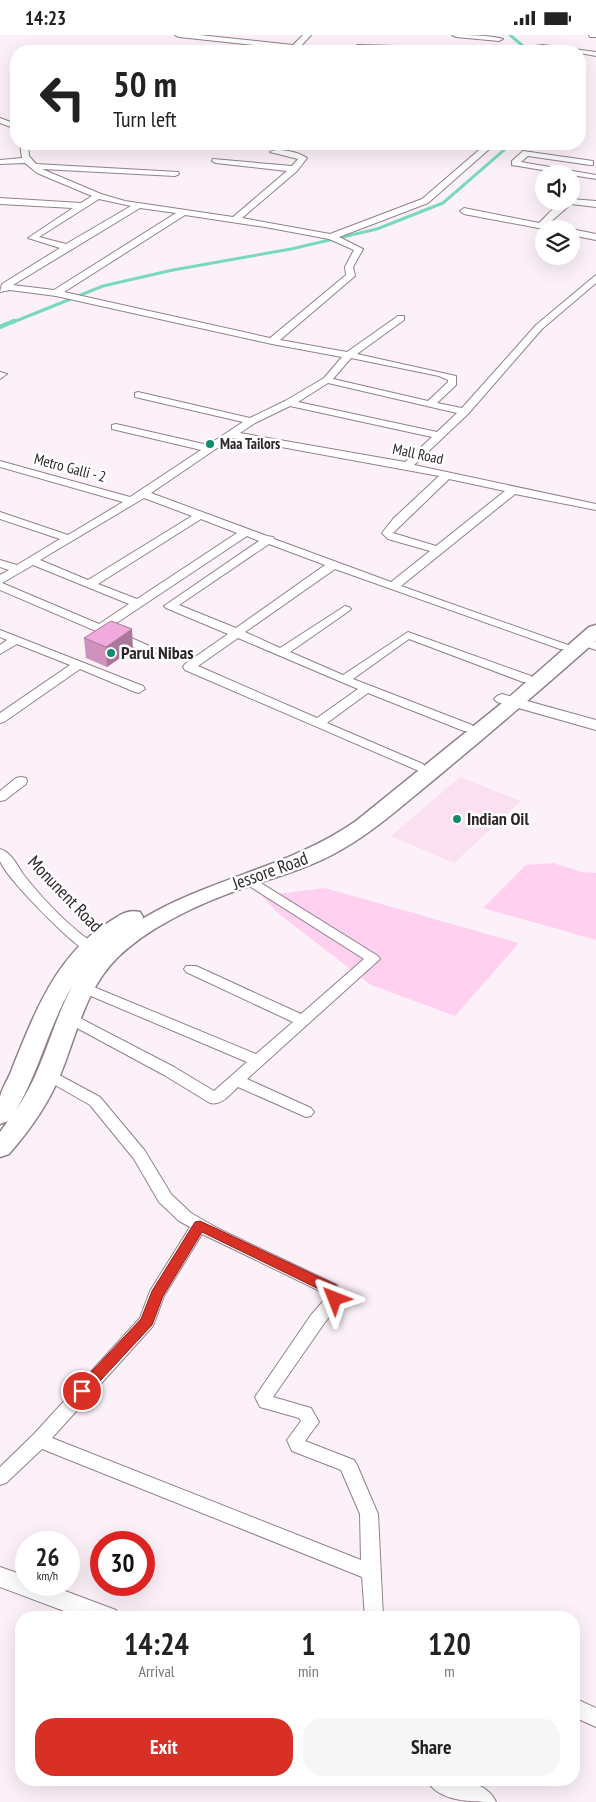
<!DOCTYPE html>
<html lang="en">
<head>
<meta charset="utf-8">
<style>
  body { margin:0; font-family:"PT Sans Narrow",sans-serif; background:#f6f6f6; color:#222; height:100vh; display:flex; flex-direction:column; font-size:19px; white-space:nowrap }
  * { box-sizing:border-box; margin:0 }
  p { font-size:16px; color:#767676 }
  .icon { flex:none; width:28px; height:28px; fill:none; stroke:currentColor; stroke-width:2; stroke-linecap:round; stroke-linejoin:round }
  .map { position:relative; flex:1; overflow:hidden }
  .drawer { position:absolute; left:15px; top:1576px; width:565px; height:175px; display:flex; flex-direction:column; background:#fff; border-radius:20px; box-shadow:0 5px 20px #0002 }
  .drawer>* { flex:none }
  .guide { position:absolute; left:10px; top:10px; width:576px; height:105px; border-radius:20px; box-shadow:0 5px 20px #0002; background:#fff; color:#222; overflow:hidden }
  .controls { position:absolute; left:535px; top:130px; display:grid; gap:10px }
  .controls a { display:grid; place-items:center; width:45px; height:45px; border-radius:50%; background:#fff; box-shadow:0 5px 20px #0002; font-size:25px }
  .speed { position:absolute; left:15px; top:1496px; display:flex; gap:10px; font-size:25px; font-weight:700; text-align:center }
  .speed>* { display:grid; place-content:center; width:65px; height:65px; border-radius:50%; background:#fff; box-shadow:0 5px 20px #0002; line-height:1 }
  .speed small { font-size:12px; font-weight:400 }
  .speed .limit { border:8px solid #d22; background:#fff; color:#111 }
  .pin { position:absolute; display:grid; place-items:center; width:42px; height:42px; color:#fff; margin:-21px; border:2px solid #fff; border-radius:50%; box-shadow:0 1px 5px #0007 }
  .me { position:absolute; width:55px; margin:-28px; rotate:315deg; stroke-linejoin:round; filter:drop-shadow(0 0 4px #0008) }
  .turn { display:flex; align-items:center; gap:18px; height:105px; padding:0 20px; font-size:22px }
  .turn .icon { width:65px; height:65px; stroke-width:2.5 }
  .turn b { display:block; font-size:35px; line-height:42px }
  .eta { display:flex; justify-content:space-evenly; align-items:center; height:85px; text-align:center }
  .eta b { font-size:30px; font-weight:800; line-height:35px }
  .primary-button { display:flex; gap:10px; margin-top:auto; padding:10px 20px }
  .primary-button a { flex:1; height:58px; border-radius:20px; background:#d93025; color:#fff; font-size:20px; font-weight:800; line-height:58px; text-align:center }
  .primary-button a+a { background:#f6f6f6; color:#222 }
  .status { display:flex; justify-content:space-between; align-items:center; height:35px; padding:0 25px; background:#fff; direction:ltr }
  .status svg { height:14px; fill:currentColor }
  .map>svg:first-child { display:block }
  .built { fill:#fbe0f2 }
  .green { fill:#ffd0ef }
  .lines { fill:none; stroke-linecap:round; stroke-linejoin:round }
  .stream-far1 { stroke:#79dabb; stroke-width:3 }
  .stream { stroke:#79dabb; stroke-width:4.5 }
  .minor-casing { stroke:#92808c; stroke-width:2 }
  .tertiary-casing { stroke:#92808c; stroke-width:2 }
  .primary-casing { stroke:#92808c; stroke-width:3 }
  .minor { fill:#fff; fill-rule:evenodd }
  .tertiary { fill:#fff; fill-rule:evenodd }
  .primary { fill:#fff; fill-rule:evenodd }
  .wall { fill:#ce92bc }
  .shaded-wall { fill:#a87799 }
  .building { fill:#f0aadb; stroke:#a87799 }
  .route { fill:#d93025; stroke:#8d1f18 }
  .poi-dot { fill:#108b6e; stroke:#fff; stroke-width:2 }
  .labels { text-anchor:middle; stroke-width:5; stroke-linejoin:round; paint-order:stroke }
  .far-poi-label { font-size:15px; font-weight:bold; fill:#2e262b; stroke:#fff; text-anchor:start }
  .far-street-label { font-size:15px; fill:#2e262b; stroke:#fff }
  .poi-label { font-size:18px; font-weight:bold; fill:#2e262b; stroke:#fff; text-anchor:start }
  .street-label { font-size:18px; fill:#2e262b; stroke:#fff }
</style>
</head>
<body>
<div class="status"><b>14:23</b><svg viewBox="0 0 49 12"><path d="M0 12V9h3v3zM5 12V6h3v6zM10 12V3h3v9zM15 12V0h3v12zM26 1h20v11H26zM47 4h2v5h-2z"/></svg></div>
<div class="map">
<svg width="596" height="1767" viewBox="0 0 596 1767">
  <rect width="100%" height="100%" fill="#fdf1f9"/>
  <!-- built -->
  <path class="built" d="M 460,742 L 521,766 L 454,828 L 391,801 Z"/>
  <!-- green -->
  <path class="green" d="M 553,828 L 582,837 L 596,838 L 596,905 L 483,873 L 526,830 Z
    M 325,853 L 519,908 L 455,981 L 371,950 L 279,879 L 262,861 Z"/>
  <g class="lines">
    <!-- stream-far1 -->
    <path class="stream-far1" d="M 510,0 L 529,16
      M 11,288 L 103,251 L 173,235 L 291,214 L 377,194 L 443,168 L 511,109"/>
    <!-- stream -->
    <path class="stream" d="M 0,292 L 14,286"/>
    <!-- minor casing -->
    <g class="minor-casing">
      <path id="minor" d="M 175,0 L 199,0 L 293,10 L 303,0 L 311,0 L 301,11 L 327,14 L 331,16 L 289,16 L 290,14 L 179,2 Z
        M 452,0 C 467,0 490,0 503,4 L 499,6 L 456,2 Z
        M 589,0 L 596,0 L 596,2 L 590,2 Z
        M 358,10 L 514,14 L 543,10 L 596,17 L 596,21 L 580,18 L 580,16 L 543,14 L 528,16 L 359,14 L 346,16 Z
        M 0,83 L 16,89 L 16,94 L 0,88 Z
        M 20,109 L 28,109 L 29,121 L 36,129 L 178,137 L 179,139 L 175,141 L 42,134 L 101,159 L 125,166 L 233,182 L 287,136 L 216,128 L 212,126 L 213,124 L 292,131 L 298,124 L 270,117 C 278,112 299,117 307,123 L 297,136 L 242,183 L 330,199 L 422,164 L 486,109 L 495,109 L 428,168 L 339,202 L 363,214 L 353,232 L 355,241 L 280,305 L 347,317 L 398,281 L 404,281 L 404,285 L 357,319 L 456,341 L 456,350 L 437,368 L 462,373 L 536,290 L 596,240 L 596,248 L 542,294 L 468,379 L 414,430 L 596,469 L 596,475 L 515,459 L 401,551 L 568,610 L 570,612 L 568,614 L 560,614 L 335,534 L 245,597 L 280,613 L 345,571 L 349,572 L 351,574 L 349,576 L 290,617 L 343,640 L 408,597 L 531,641 L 533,644 L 531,647 L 523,647 L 409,604 L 353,644 L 472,690 L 474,693 L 472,696 L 464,696 L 368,658 L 327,688 L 423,729 L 425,732 L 419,736 L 185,635 L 183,632 L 185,629 L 228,599 L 166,573 L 164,571 L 259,506 L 247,501 L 109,593 L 156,614 L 158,616 L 156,618 L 152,620 L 0,555 L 0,540 L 9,535 L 0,532 L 0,525 L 17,530 L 60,504 L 0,484 L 0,477 L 68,500 L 123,467 L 0,432 L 0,426 L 130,462 L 201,415 L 112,394 L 112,390 L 116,389 L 208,410 L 243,387 L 135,362 L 135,358 L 138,357 L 250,383 L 285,366 L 324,343 L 342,322 L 272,309 L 56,261 L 10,255 L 0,257 L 2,249 L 60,213 L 28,203 L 73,173 L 0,169 L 0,163 L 81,168 L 92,161 L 37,138 L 25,128 L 0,129 L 0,125 L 22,123 ZM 99,164 L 131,171 L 66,209 L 39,202 ZM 140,173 L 176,178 L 54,255 L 13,250 ZM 185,180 L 265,192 L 329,204 L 354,215 L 345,232 L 346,240 L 270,303 L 64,257 ZM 351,323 L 439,341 L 448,345 L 448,347 L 428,366 L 333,344 ZM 328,348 L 457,378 L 437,397 L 298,367 ZM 290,371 L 432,402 L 405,427 L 240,398 L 255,388 ZM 232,403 L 439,441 L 393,484 L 382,498 L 388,504 L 430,516 L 391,547 L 274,504 L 273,502 L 267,501 L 151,458 ZM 449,444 L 505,456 L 436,511 L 393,498 ZM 144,463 L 192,481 L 88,545 L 40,525 ZM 201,484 L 237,498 L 137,564 L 98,549 ZM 269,509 L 325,530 L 236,593 L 179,570 ZM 33,530 L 129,569 L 99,589 L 2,548 ZM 238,603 L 358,654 L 317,683 L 198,631 Z
        M 523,116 L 593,126 L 593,130 L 590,130 L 528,121 L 521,127 L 596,140 L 596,144 L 512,130 L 512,126 Z
        M 571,164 L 596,166 L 596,172 L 571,169 L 547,190 L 560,194 L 544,194 L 464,179 L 460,176 L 464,173 L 539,188 C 549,179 557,166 571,166 Z
        M 571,194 L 596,199 L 596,205 L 571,200 Z
        M 0,337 L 7,339 L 0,344 Z
        M 0,595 L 143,651 L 145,654 L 139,658 L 135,657 L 80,634 L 4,687 L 0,688 L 0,678 L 70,630 L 17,609 L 0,619 L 0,610 L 7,605 L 0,602 Z
        M 583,603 L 596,607 L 596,615 L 579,609 L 577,607 L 579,605 Z
        M 21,742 L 26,743 L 27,746 L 26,749 L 5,765 L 0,766 L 0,756 L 16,743 Z
        M 0,814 C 11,817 17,830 23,839 C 45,867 72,895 102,914 L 104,917 L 102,920 C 98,921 95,921 91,919 C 73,911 6,843 0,826 C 0,823 0,817 0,814 Z
        M 248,840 L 378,921 L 380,924 L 247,1044 L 311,1073 L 314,1077 L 311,1081 L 306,1082 L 238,1052 C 230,1059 222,1071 210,1068 L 164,1040 L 64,986 L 62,983 L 64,980 L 74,980 L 174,1032 L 214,1056 L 247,1027 L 79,956 L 77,953 L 79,950 L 89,950 L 256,1019 L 293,987 L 186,937 L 184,934 L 186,931 L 196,931 L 301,979 L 364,924 L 243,847 L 241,844 Z
        M 48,1034 L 100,1062 L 145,1116 L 171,1159 L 191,1178 L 217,1193 L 337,1250 L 343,1264 L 323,1290 L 273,1362 L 311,1373 L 319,1387 L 305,1406 L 354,1425 L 357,1430 L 378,1479 L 383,1582 L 365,1582 L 362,1542 L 42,1414 L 6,1448 L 0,1450 L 0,1432 L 33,1400 L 140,1283 L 150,1256 L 190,1192 L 179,1186 L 159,1167 L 134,1124 L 90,1070 L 43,1043 L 41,1039 L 43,1035 ZM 202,1199 L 324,1258 L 326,1263 L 311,1280 L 255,1362 L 260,1372 L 299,1383 L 301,1386 L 287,1405 L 292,1416 L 341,1435 L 360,1479 L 361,1525 L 52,1403 L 153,1291 L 164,1261 Z
        M 574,1663 L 596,1673 L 596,1692 L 574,1682 Z"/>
    </g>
    <!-- tertiary casing -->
    <g class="tertiary-casing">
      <path id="tertiary" d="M 502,659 L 596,685 L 596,695 L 497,667 L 494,664 L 497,661 Z
        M 0,1532 L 26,1541 L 26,1550 L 49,1550 L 116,1575 L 119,1582 L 80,1582 L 0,1552 Z
        M 427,1745 C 450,1745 485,1742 496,1767 C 473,1767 438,1767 427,1745 Z"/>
    </g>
    <!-- primary casing -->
    <g class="primary-casing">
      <path id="primary" d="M 596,590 L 596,606 C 543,653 490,698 436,743 C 405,768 375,796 339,816 C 311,832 280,841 249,851 C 205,866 151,890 118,922 C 86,953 77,998 61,1038 C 49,1068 30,1095 9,1119 L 0,1122 L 0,1097 L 8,1086 L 0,1089 C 0,1080 0,1070 0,1062 C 2,1053 9,1043 12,1034 C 34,979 56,920 109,887 C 120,880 127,874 140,877 L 143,882 L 142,884 C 212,842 289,833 356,786 L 507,664 L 589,592 ZM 73,950 C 51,990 43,1037 16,1075 C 40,1035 49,989 73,950 Z"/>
    </g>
    <!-- minor -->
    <use href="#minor" class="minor"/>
    <!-- tertiary -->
    <use href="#tertiary" class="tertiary"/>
    <!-- primary -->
    <use href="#primary" class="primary"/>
  </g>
  <!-- wall -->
  <path class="wall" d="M 84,603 L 133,614 L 107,632 L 86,623 Z"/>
  <!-- shaded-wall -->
  <path class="shaded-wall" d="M 132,594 L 133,614 L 107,632 L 106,612 Z"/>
  <!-- building -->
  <path class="building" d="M 111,586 L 132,594 L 106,612 L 84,603 Z"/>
  <!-- route -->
  <path class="route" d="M 200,1186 L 336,1250 L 342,1264 L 340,1268 L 335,1270 L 330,1268 L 325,1257 L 202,1197 L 163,1261 L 152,1290 L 87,1360 L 82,1362 L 77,1360 L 75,1356 L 77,1352 L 141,1284 L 152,1256 L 195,1187 Z"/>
  <!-- markers -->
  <g class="poi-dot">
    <circle cx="210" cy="409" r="5"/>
    <circle cx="111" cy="618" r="5"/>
    <circle cx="457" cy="784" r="5"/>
  </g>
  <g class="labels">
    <!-- far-poi labels -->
    <g class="far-poi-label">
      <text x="220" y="414">Maa Tailors</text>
    </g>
    <!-- far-street labels -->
    <g class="far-street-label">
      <text transform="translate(418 419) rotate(12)" y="5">Mall Road</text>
      <text transform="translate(70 433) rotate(15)" y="5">Metro Galli - 2</text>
    </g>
    <!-- poi labels -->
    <g class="poi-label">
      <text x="121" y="624">Parul Nibas</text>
      <text x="467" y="790">Indian Oil</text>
    </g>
    <!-- street labels -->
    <g class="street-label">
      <text transform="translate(270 836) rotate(-20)" y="6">Jessore Road</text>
      <text transform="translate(65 859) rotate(46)" y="6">Monunent Road</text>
    </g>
  </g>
</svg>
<div class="controls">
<a><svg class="icon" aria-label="sound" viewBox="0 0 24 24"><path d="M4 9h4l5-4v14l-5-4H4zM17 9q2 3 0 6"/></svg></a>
<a><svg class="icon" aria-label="layers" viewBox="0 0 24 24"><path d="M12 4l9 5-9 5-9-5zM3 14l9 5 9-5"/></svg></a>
</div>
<div class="speed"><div>26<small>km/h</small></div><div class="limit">30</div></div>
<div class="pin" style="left:82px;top:1356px;background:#d93025"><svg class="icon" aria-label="arrive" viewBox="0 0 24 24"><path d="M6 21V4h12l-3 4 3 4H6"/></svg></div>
<svg class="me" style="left:335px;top:1264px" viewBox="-20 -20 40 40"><path d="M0-17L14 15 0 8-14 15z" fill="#d93025" stroke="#fff" stroke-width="4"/></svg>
<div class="guide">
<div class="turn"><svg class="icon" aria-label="left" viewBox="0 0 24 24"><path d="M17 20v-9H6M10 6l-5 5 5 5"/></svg><div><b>50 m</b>Turn left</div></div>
</div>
<section class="drawer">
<div class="eta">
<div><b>14:24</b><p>Arrival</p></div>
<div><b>1</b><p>min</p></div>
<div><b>120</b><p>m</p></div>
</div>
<div class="primary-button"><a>Exit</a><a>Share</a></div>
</section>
</div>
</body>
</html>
